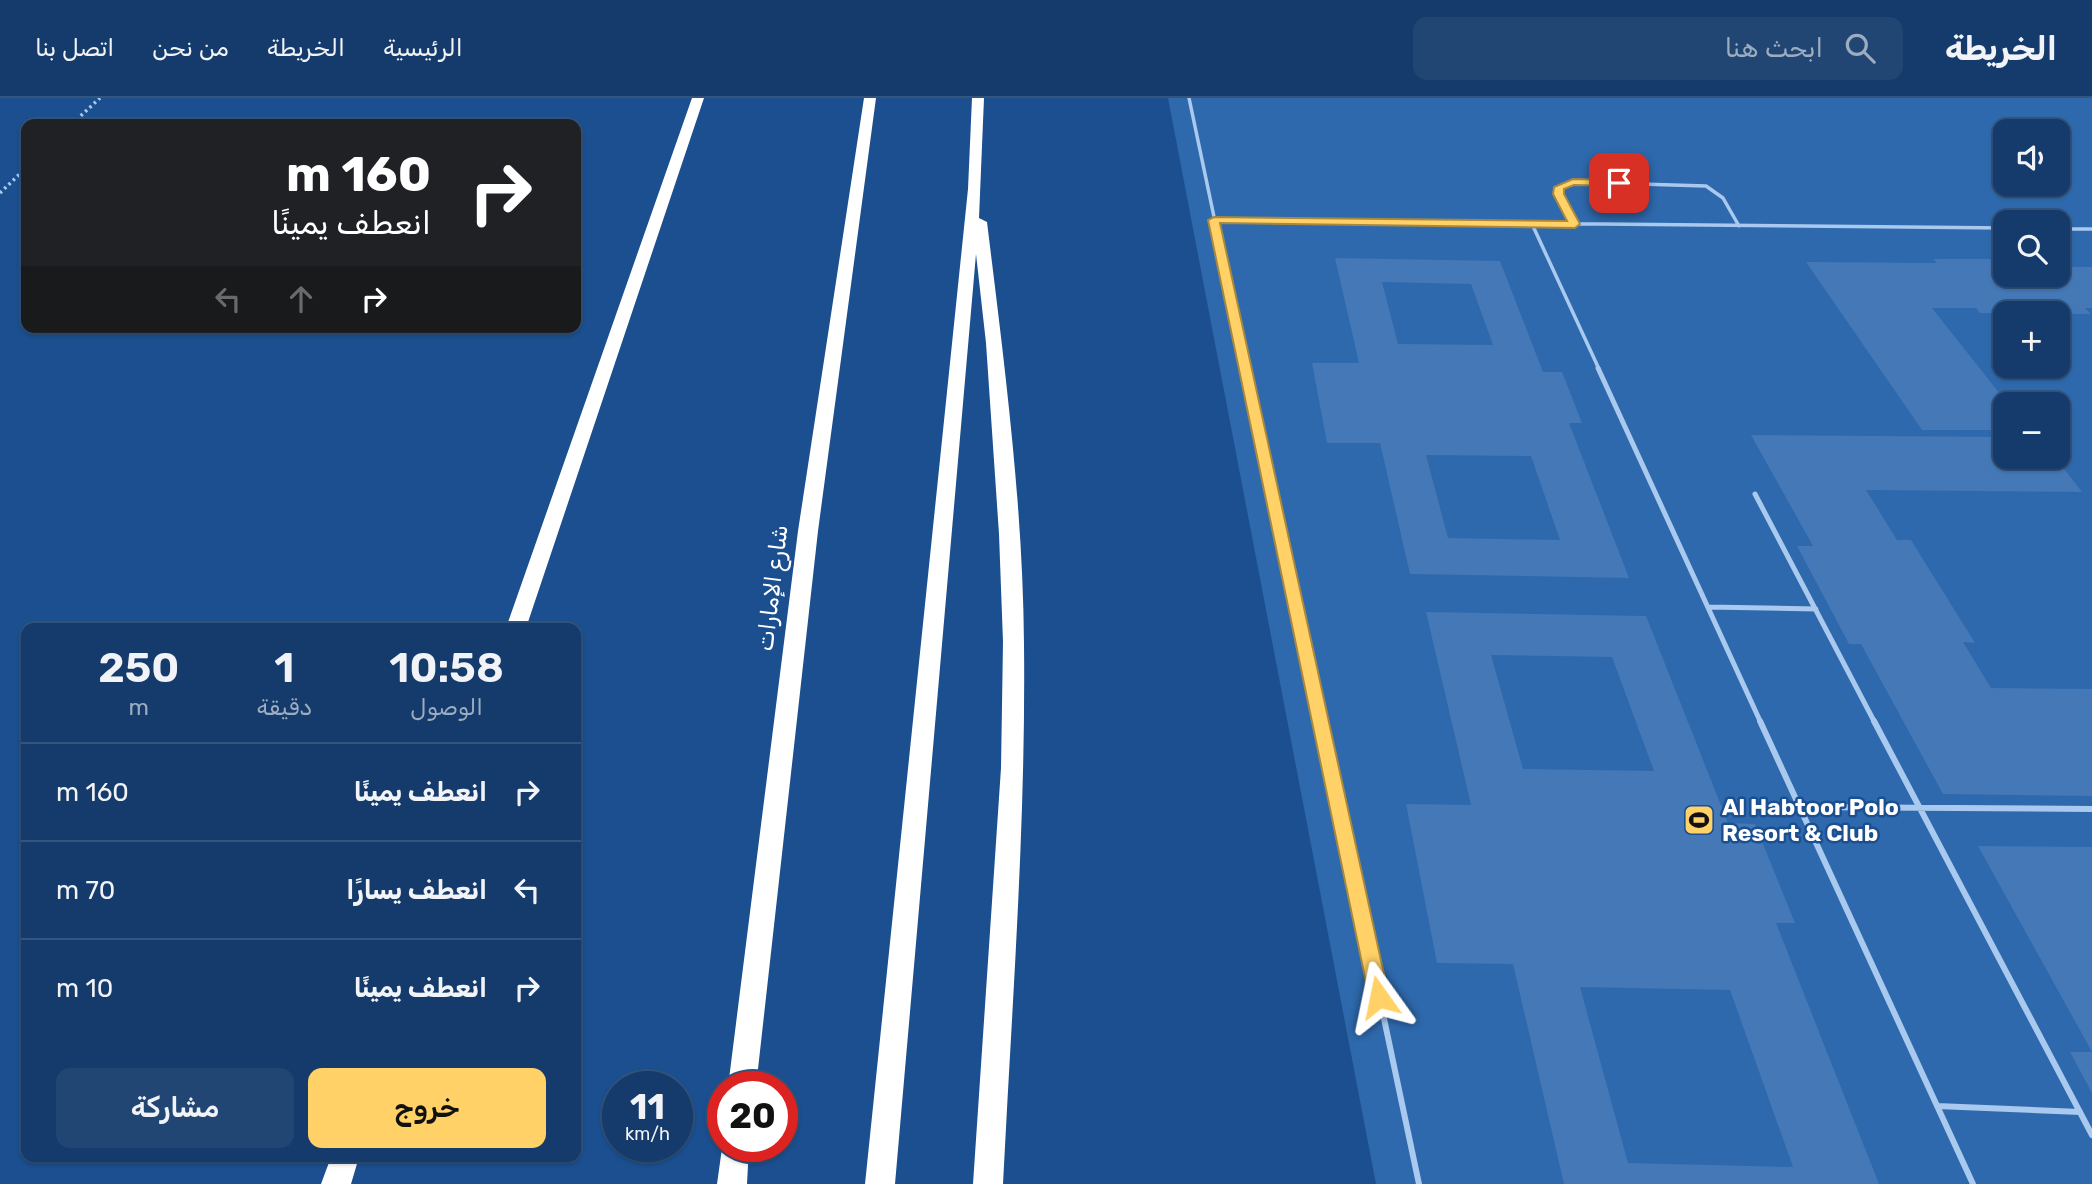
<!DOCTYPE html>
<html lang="ar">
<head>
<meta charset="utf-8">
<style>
  body { margin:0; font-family:Rubik,Vazirmatn,sans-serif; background:#214673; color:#f1f3f6; direction:rtl; height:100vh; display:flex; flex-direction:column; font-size:26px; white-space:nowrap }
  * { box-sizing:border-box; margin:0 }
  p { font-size:23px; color:#9dadc1 }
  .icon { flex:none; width:38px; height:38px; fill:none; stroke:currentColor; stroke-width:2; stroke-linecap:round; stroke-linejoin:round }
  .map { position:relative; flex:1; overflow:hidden; direction:ltr }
  .details { position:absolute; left:21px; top:525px; width:560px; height:539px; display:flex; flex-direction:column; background:#143b6b; border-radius:14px; box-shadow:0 2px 5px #0004,0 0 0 2px #33557e; direction:rtl }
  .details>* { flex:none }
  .top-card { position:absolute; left:21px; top:21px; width:560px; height:214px; border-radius:14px; box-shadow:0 2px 5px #0004,0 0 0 2px #33557e; direction:rtl; background:#202124; color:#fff; overflow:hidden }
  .buttons { position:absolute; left:1993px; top:21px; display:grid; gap:14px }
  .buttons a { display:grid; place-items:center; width:77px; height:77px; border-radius:14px; background:#143b6b; box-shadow:0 2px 5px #0004,0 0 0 2px #33557e; font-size:35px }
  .speed { position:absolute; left:602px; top:973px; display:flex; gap:14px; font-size:35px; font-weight:700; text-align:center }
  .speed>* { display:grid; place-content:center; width:91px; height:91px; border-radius:50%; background:#143b6b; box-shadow:0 2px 5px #0004,0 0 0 2px #33557e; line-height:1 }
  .speed small { font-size:18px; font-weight:400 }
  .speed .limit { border:10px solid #d22; background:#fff; color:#111 }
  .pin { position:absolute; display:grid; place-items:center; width:60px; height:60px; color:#fff; margin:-30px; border-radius:14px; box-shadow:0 4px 10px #0006 }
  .me { position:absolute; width:77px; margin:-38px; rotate:348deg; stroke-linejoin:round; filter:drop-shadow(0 0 5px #0008) }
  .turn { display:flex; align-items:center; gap:24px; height:147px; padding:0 35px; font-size:32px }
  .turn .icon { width:91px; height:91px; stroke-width:2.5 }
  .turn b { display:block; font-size:49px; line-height:60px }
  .lanes { display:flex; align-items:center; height:66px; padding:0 35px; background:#0003; justify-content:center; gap:35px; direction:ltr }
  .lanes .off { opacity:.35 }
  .eta { display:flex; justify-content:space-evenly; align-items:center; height:119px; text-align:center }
  .eta b { font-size:42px; font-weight:600; line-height:49px }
  .cta { display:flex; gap:14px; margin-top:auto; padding:14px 35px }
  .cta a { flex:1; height:80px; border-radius:14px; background:#ffd166; color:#111; font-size:28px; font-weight:600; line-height:80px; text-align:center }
  .cta a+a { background:#214673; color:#f1f3f6 }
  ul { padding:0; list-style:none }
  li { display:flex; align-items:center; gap:21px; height:98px; padding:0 35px; border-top:2px solid #33557e }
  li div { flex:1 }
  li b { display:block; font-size:26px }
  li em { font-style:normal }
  header { display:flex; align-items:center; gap:42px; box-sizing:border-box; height:98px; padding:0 35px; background:#143b6b; border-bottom:2px solid #33557e }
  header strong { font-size:33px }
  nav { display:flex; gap:38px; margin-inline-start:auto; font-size:24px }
  .search { width:490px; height:63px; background:#214673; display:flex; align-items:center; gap:18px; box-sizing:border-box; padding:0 24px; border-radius:14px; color:#9dadc1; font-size:26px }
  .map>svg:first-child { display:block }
  .green { fill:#2e69ad; fill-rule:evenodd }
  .building { fill:#4478b7; fill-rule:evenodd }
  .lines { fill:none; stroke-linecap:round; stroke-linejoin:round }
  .path { stroke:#a9c9ee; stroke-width:3.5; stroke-dasharray:2.5 3.5; stroke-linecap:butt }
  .lane-far2 { stroke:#a9c9ee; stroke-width:3.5 }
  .lane-far1 { stroke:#a9c9ee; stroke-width:5 }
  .lane { stroke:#a9c9ee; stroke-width:6 }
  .highway { fill:#fff; fill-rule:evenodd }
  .route { fill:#ffd166; stroke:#a68842; stroke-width:2 }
  .labels { text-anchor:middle; stroke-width:5; stroke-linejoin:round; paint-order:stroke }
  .street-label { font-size:23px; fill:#fff; stroke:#1b4f8f }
  .poi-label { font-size:23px; font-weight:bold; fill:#fff; stroke:#1b4f8f; text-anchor:start }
</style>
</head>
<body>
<header>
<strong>الخريطة</strong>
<div class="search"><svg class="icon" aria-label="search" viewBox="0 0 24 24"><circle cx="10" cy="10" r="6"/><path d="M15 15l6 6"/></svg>ابحث هنا</div>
<nav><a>الرئيسية</a><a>الخريطة</a><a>من نحن</a><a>اتصل بنا</a></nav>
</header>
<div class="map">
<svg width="2092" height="1086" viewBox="0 0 2092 1086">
  <rect width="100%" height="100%" fill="#1b4f8f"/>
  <!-- green -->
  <path class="green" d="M 1168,0 L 2092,0 L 2092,1086 L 1376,1086 ZM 2006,33 L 2058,33 L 2058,86 L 2006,86 ZM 2006,124 L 2058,124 L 2058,177 L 2006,177 ZM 2006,215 L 2058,215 L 2058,268 L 2006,268 ZM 2006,306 L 2058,306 L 2058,359 L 2006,359 Z"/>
  <!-- building -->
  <path class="building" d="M 1335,160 L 1500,163 L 1543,274 L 1562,274 L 1582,325 L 1569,325 L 1629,480 L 1410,476 L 1380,345 L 1327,345 L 1312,265 L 1359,265 ZM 1382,184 L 1471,186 L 1493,247 L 1398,246 ZM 1426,357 L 1531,358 L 1560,442 L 1448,440 Z
    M 1933,161 L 2006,161 L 2006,177 L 2058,177 L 2058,169 L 2092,169 L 2092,210 L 2085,210 L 2091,216 L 1980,215 L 1976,210 L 1932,210 L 2008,306 L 2006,332 L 1922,332 L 1806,164 L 1937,165 Z
    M 1751,337 L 2006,339 L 2006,359 L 2055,359 L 2082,394 L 1866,392 L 1897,442 L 1911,442 L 1975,545 L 1963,544 L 1991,590 L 2092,591 L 2092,698 L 1943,696 L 1861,546 L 1849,546 L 1797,448 L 1813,448 Z
    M 1426,514 L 1646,518 L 1728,725 L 1755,726 L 1795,825 L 1776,825 L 1879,1086 L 1564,1086 L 1513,866 L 1437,865 L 1406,706 L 1471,707 ZM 1491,557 L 1612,559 L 1654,673 L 1523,671 ZM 1580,889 L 1730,892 L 1793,1069 L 1628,1065 Z
    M 1978,748 L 2092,749 L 2092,995 L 2070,954 L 2092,954 Z"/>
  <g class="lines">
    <!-- path -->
    <path class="path" d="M 72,26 L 100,0
      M 0,95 L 26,70"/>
    <!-- lane-far2 -->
    <path class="lane-far2" d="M 1189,0 L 1246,271
      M 1214,122 L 2006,130
      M 1532,126 L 1599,271
      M 1575,126 L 1557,92 L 1562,87 L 1573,84 L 1706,88 L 1723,100 L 1739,128
      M 2058,131 L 2092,131"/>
    <!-- lane-far1 -->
    <path class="lane-far1" d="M 1246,270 L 1321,625
      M 1598,270 L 1761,625
      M 1755,396 L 1875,625
      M 1708,509 L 1816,511"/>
    <!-- lane -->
    <path class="lane" d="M 1321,623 L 1419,1086
      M 1760,623 L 1973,1086
      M 1874,623 L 2092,1037
      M 1800,709 L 2092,711
      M 1937,1008 L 2080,1014"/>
    <!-- highway -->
    <path class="highway" d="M 692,0 L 704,0 L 526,530 L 506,530 Z
      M 864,0 L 876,0 L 818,433 L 756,989 L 728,989 L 798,433 Z
      M 972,0 L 984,0 L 979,120 L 987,124 C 1004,263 1023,406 1024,546 C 1026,726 1012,906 1003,1086 L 973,1086 L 1001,670 L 1003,544 L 999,436 L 986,245 L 976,156 L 895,1086 L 865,1086 L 968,91 Z
      M 723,1043 L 723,1048 L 749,1048 L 747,1086 L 717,1086 Z
      M 331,1059 L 359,1059 L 351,1086 L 321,1086 Z"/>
  </g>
  <!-- route -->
  <path class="route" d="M 1573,81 L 1619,82 L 1625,85 L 1619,88 L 1574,87 L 1564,91 L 1564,96 L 1580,126 L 1575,130 L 1220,125 L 1389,899 L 1386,905 L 1379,908 L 1372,905 L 1369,899 L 1208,122 L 1214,119 L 1567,123 L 1553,96 L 1554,89 Z"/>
  <!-- icons -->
  <defs>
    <g id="stadium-square" transform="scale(1.575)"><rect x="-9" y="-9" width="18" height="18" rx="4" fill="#ffd166" stroke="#1b4f8f"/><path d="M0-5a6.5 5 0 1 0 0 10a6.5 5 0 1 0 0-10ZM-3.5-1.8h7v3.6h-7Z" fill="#111"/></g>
  </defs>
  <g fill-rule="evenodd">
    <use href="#stadium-square" x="1699" y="722"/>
  </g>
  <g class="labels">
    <!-- street labels -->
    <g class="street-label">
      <text transform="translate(772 490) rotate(-83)" y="8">شارع الإمارات</text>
    </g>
    <!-- poi labels -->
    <g class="poi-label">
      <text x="1722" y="717">Al Habtoor Polo<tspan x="1722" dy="26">Resort &amp; Club</tspan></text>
    </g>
  </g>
</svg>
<div class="buttons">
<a><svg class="icon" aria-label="sound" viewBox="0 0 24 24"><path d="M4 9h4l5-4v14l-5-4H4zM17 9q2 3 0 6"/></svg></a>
<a><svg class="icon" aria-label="search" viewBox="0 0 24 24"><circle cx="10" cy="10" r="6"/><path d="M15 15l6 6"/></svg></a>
<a>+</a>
<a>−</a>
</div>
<div class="speed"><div>11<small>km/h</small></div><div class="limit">20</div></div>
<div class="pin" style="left:1619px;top:85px;background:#d93025"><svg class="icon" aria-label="arrive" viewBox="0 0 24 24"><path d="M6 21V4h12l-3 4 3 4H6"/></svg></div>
<svg class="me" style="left:1379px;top:899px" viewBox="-20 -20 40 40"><path d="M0-17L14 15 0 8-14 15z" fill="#ffd166" stroke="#fff" stroke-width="4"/></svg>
<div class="top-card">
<div class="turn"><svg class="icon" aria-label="right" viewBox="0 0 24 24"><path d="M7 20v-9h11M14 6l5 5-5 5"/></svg><div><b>160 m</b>انعطف يمينًا</div></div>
<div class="lanes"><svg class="icon off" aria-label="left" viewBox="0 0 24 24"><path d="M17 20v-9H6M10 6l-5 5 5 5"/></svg><svg class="icon off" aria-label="ahead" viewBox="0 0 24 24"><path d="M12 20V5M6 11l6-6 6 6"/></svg><svg class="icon" aria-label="right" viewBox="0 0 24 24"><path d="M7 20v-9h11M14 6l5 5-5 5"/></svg></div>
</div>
<section class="details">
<div class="eta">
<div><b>10:58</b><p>الوصول</p></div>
<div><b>1</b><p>دقيقة</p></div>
<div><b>250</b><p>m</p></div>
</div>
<ul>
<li><svg class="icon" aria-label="right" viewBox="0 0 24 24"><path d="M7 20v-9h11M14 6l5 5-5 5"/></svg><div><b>انعطف يمينًا</b></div><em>160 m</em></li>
<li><svg class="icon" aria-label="left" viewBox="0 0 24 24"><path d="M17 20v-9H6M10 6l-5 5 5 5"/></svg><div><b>انعطف يسارًا</b></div><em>70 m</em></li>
<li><svg class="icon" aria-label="right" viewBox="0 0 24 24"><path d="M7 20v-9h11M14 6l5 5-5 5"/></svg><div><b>انعطف يمينًا</b></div><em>10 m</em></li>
</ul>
<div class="cta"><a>خروج</a><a>مشاركة</a></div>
</section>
</div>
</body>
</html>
